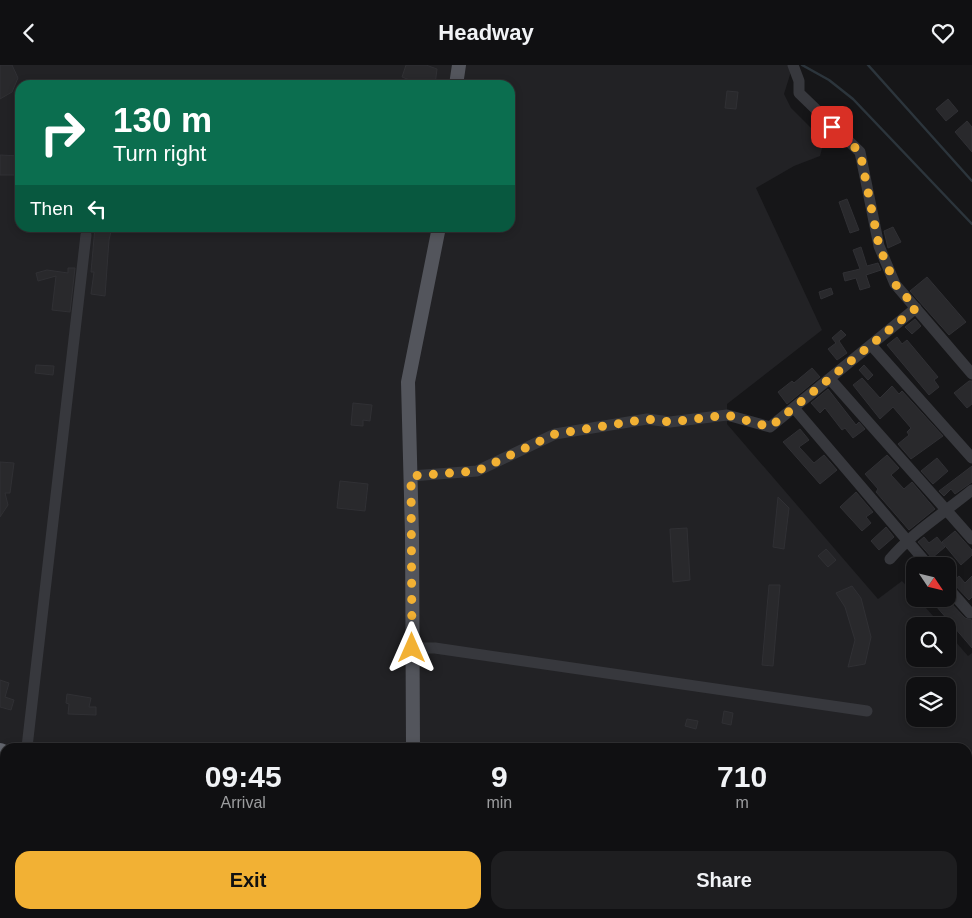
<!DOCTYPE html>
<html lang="en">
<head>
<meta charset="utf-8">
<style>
  body { margin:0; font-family:Arial,sans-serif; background:#1e1e20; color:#f1f3f6; height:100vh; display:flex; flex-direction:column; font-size:19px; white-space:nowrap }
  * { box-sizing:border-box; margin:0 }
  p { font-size:16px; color:#9c9d9f }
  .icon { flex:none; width:28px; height:28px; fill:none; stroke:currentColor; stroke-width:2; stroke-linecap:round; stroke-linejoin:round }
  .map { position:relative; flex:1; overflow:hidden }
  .side { position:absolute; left:0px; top:678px; width:972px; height:176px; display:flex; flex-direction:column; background:#101012; border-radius:15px 15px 0 0; box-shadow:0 2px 8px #0003,0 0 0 1px #303032 }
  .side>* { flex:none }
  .top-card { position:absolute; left:15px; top:15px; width:500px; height:152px; border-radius:15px; box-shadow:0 2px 8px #0003,0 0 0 1px #303032; background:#0b6e4f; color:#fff; overflow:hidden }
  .needle { width:32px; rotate:125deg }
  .buttons { position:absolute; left:906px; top:492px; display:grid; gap:10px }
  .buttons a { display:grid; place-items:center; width:50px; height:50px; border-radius:10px; background:#101012; box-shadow:0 2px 8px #0003,0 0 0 1px #303032; font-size:25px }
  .pin { position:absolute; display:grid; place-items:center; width:42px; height:42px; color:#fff; margin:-21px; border-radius:10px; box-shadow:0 2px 8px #0006 }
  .me { position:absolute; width:55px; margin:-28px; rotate:0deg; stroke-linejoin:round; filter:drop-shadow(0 0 4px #0008) }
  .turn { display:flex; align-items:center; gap:18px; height:105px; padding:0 15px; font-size:22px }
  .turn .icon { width:65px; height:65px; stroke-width:2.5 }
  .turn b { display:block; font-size:35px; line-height:42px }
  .then { display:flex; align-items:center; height:48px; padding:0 15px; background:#0003; gap:10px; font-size:19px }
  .eta { display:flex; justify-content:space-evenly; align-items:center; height:85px; text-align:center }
  .eta b { font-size:30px; font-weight:700; line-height:35px }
  .button { display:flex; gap:10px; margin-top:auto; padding:10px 15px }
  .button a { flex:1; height:58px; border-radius:15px; background:#f2b134; color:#111; font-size:20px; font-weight:700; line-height:58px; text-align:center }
  .button a+a { background:#1e1e20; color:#f1f3f6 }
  header { display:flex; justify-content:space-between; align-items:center; height:65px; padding:0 15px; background:#101012; font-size:22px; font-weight:700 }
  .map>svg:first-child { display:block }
  .built { fill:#222225; fill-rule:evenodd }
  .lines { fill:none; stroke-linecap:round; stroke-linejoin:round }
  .stream { stroke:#2c353c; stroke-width:2.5 }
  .building { fill:#29292c; stroke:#303034 }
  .minor { stroke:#37383d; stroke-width:11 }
  .major { stroke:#53555c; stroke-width:14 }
  .highway { stroke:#63666e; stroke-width:16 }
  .route { stroke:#f2b134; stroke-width:9; stroke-dasharray:0 16.2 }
</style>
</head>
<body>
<header><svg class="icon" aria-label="back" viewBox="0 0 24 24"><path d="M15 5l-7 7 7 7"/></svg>Headway<svg class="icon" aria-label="heart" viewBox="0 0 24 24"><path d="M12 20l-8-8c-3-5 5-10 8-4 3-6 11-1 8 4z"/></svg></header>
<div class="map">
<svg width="972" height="853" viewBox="0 0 972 853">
  <rect width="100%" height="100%" fill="#161618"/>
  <!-- built -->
  <path class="built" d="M 0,0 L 793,0 L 784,29 L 791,43 L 824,76 L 820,91 L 794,101 L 756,123 L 822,265 L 727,339 L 727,359 L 878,534 L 902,516 L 915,530 L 915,534 L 918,534 L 942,561 L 915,561 L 915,594 L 948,594 L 948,568 L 968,591 L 972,588 L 972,853 L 31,853 L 20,849 L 968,849 L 968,682 L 5,682 L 5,835 L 0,830 ZM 20,20 L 510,20 L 510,162 L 20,162 ZM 915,621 L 948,621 L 948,654 L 915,654 Z"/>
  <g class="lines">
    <!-- stream -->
    <path class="stream" d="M 802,0 L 829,15 L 853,34 L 972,159
      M 868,0 L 972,116"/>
  </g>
  <!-- building -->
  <path class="building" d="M 0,0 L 12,0 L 18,13 L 12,27 L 0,34 Z
    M 406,0 L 426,0 L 437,4 L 435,20 L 422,20 L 402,12 Z
    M 727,26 L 738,27 L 736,44 L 725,43 Z
    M 948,34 L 958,46 L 946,56 L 936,44 Z
    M 967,56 L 972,62 L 972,87 L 955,67 Z
    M 0,90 L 20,91 L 20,110 L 0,110 Z
    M 847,134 L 859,165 L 850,168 L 839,137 Z
    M 95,162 L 112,162 L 109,175 L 105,231 L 91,229 L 94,207 L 91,207 Z
    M 893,162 L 901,177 L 888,183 L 884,166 Z
    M 861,182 L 867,201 L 878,198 L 881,205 L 866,210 L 870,222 L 860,225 L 856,213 L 845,216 L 843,208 L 860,204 L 853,185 Z
    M 68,203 L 75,203 L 70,247 L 52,245 L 56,211 L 38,216 L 36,208 L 47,205 L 68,208 Z
    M 927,212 L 966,257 L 949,270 L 910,226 Z
    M 831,223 L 833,229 L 821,234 L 819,227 Z
    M 915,254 L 921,261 L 912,269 L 905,262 Z
    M 841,265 L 846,270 L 839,276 L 847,288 L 837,295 L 828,284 L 836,278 L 832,273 Z
    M 897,272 L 902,279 L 907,275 L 938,312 L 934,315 L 939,322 L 929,330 L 887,280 Z
    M 36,300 L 54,301 L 53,310 L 35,308 Z
    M 864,300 L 873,310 L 868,315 L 859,305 Z
    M 812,303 L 820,312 L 787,339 L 778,327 L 792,316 L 794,318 Z
    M 862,313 L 880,333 L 892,321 L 899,329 L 902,326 L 943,371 L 911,394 L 898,379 L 909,370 L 907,367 L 911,363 L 893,342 L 880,354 L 853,320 Z
    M 969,316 L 972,316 L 972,339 L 967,343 L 954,328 Z
    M 828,324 L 856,360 L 859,357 L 865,364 L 853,373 L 845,363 L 842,365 L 825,343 L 820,348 L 811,338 Z
    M 353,338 L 372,340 L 370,356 L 363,355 L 363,361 L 351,360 Z
    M 800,364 L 809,375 L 799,382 L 814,398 L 824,390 L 837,405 L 820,419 L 783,377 Z
    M 887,390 L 899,403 L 891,410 L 904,424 L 912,417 L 935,444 L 909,465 L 876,427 L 878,424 L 865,409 Z
    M 937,393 L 948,406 L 933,419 L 921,406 Z
    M 0,397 L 14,398 L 10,428 L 5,428 L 8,440 L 0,452 Z
    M 972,401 L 972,417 L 955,429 L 951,424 L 944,431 L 939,426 Z
    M 340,416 L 368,419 L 365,446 L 337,443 Z
    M 856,427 L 873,447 L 866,452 L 871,458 L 862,466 L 840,442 Z
    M 778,432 L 789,443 L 784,484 L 773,482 Z
    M 886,462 L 894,472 L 879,485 L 871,476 Z
    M 687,463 L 690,515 L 673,517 L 670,464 Z
    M 955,466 L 972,485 L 972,490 L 961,500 L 942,477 Z
    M 924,472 L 929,478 L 937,472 L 945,482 L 932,493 L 918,477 Z
    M 826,484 L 836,495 L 828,502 L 818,491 Z
    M 959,511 L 965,518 L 972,511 L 972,532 L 969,535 L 952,517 Z
    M 769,520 L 780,520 L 773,601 L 762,600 Z
    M 852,521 L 861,533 L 871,572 L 865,599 L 848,602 L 855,575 L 845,542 L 836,528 Z
    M 930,534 L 947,534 L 965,553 L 972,555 L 972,583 Z
    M 0,615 L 9,618 L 5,632 L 14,635 L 11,645 L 0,642 Z
    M 67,629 L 91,633 L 89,642 L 96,642 L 96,650 L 68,649 L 69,639 L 66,638 Z
    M 724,646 L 733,648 L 731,660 L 722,658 Z
    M 687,654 L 698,656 L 696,664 L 685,661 Z"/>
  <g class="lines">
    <!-- minor -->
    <path class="minor" d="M 793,0 L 799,16 L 799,28 L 860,87 L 879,181 L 895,219 L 972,309
      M 871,280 L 972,393
      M 830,314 L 972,474
      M 794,343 L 929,501
      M 411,411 L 477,406 L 555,369 L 647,354 L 670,357 L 727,350 L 770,362 L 916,243
      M 890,494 C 913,467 944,448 972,425
      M 948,523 L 970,548
      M 412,583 L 435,583 L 867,646
      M 27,682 L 86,170
      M 271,853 L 272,849"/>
    <!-- major -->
    <path class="major" d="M 456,20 L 459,0
      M 413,682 L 412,469 L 408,317 L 439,162"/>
    <!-- highway -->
    <path class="highway" d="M 0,686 L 5,688
      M 410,849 L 411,853"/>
  </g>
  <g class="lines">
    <!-- route -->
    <path class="route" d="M 412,583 L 411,411 L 477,406 L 555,369 L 647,354 L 670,357 L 727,350 L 770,362 L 916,243 L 895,219 L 879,181 L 860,87 L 832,62"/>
  </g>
</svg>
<div class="buttons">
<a><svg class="needle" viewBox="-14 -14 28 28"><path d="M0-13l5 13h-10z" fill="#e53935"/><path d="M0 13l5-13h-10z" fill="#9c9d9f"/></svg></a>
<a><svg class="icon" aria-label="search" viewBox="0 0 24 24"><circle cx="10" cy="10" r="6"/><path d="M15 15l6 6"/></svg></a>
<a><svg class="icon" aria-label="layers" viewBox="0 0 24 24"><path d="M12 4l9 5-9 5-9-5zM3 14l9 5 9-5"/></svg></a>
</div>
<div class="pin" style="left:832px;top:62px;background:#d93025"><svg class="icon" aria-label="arrive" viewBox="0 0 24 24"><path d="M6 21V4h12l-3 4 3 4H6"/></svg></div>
<svg class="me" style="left:412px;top:583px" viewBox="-20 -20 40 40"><path d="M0-17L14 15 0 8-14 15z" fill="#f2b134" stroke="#fff" stroke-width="4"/></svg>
<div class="top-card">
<div class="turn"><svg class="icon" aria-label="right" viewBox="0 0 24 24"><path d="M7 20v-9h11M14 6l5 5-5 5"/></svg><div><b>130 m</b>Turn right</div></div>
<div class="then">Then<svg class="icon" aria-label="left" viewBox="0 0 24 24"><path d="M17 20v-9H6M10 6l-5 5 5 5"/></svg></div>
</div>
<section class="side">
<div class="eta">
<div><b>09:45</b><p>Arrival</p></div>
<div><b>9</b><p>min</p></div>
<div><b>710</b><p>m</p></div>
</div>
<div class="button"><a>Exit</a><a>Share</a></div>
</section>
</div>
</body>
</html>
